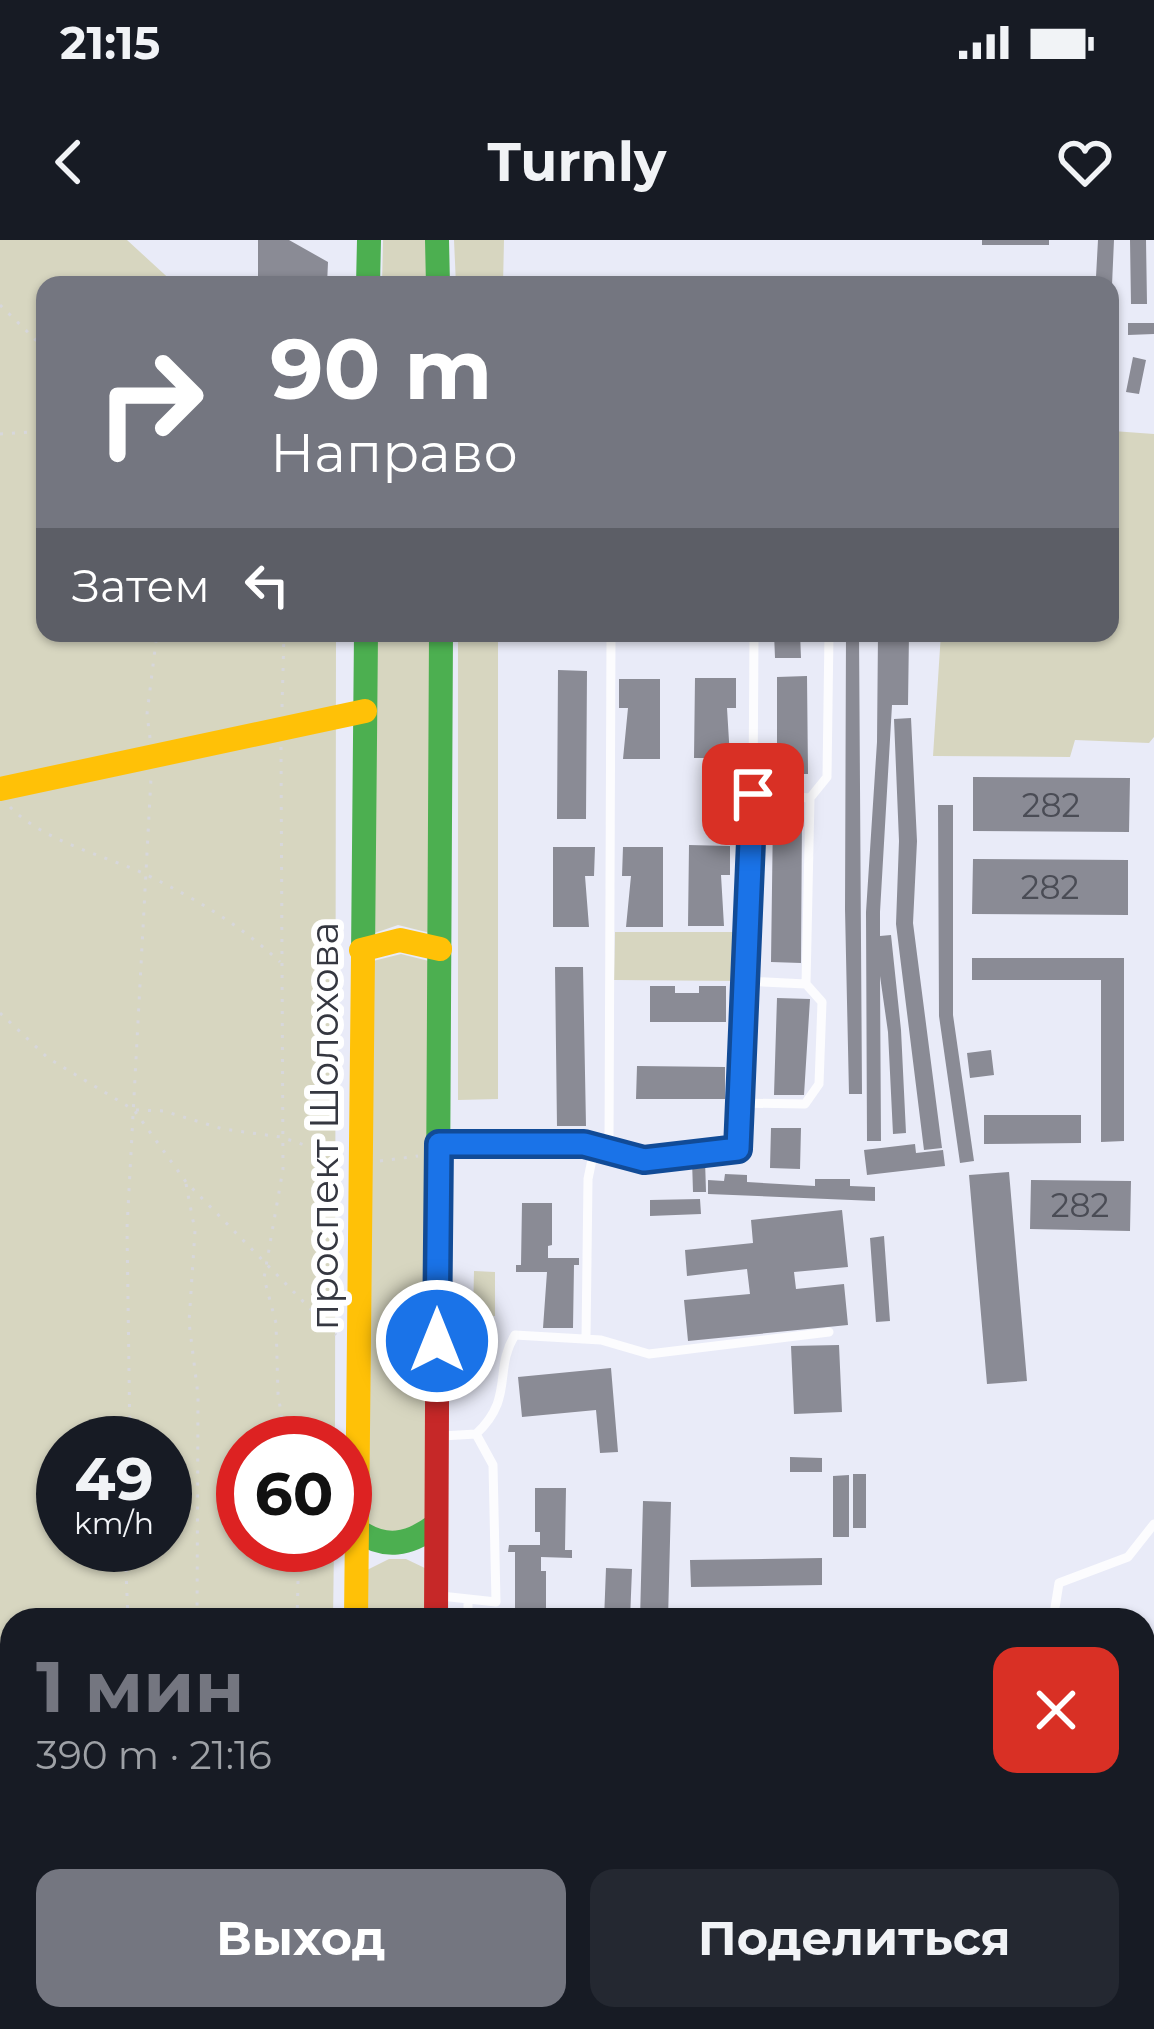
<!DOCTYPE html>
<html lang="ru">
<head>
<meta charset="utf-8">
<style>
  body { margin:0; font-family:Montserrat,sans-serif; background:#242831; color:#f1f3f6; height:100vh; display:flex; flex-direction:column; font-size:45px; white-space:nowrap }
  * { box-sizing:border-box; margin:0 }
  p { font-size:39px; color:#9ea1a6 }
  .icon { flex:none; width:66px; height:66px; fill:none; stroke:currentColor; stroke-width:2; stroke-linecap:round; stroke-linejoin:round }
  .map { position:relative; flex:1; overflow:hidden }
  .sheet { position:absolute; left:0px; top:1368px; width:1155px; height:423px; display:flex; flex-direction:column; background:#171b24; border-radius:36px 36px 0 0; box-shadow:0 3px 9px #0004 }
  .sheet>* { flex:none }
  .banner { position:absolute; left:36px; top:36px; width:1083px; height:366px; border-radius:24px; box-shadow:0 3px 9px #0004; background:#747680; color:#fff; overflow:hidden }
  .speed { position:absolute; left:36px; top:1176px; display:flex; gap:24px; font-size:60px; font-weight:700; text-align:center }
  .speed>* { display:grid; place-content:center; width:156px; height:156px; border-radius:50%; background:#171b24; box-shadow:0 3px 9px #0004; line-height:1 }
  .speed small { font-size:30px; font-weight:400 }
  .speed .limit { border:18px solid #d22; background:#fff; color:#111 }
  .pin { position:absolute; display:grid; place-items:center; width:102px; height:102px; color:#fff; margin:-51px; border-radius:24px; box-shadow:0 6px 18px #0006 }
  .me { position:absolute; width:132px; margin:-66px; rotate:0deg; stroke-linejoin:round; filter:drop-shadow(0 0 9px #0008) }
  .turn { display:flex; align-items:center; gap:42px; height:252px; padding:0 36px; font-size:54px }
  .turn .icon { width:156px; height:156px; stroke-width:2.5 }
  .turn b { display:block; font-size:84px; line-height:102px }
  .then { display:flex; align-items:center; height:114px; padding:0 36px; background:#0003; gap:24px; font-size:45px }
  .round { display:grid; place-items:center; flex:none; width:126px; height:126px; border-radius:24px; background:#242831 }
  .headline { display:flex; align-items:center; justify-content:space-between; height:204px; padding:0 36px }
  h1 { font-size:72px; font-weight:700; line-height:90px; color:#747680 }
  .button { display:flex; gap:24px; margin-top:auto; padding:24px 36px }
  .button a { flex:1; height:138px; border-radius:24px; background:#747680; color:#fff; font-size:48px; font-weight:700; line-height:138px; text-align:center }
  .button a+a { background:#242831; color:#f1f3f6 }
  .status { display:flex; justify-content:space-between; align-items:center; height:84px; padding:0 60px; background:#171b24; direction:ltr }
  .status svg { height:33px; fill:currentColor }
  header { display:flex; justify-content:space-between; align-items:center; height:156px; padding:0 36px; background:#171b24; font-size:54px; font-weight:700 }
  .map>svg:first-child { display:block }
  .green { fill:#d7d6c0; fill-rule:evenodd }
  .building { fill:#8a8b95 }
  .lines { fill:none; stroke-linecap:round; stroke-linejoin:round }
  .path { stroke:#d7d7db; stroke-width:3; stroke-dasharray:3 9; stroke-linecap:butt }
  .lane { stroke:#fcfcfe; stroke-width:9 }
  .fast { stroke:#4caf50; stroke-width:24 }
  .slow { stroke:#ffc107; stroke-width:24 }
  .jam { stroke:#c62828; stroke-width:24 }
  .route-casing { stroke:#114b97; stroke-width:30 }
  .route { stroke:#1a73e8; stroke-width:21 }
  .labels { text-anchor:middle; stroke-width:12; stroke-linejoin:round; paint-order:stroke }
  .number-label { font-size:33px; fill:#4a4c55 }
  .street-label { font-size:39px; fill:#353740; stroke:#fff }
</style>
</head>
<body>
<div class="status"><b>21:15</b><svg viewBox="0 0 49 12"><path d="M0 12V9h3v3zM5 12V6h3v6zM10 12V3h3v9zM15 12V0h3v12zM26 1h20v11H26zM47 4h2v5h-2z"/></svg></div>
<header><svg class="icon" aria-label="back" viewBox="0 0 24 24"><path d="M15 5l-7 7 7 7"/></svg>Turnly<svg class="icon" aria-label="heart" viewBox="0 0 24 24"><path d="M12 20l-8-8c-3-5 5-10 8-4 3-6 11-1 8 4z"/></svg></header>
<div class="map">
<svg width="1154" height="1789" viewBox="0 0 1154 1789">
  <rect width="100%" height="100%" fill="#e9ebf8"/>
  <!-- green -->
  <path class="green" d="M 0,0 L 127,0 L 176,45 L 45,45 L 45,393 L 336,393 L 335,1203 L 243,1203 L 243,1305 L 334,1305 L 333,1380 L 12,1380 L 12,1779 L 329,1779 L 329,1789 L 0,1789 ZM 63,1203 L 165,1203 L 165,1305 L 63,1305 Z
    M 383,0 L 430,0 L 430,45 L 382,45 Z
    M 454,0 L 504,0 L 503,45 L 456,45 Z
    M 1110,180 L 1113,181 L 1113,191 L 1154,194 L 1154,497 L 1149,503 L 1075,500 L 1070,517 L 933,516 L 941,393 L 1110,393 Z
    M 376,393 L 430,393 L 430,693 L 398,685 L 372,694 Z
    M 458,393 L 498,393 L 498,859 L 458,860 Z
    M 615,692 L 740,692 L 739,741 L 614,740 Z
    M 401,714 L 433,722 L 429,1281 L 404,1297 L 364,1287 L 369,722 Z
    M 474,1031 L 495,1032 L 495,1076 L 473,1076 Z
    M 389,1319 L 406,1319 L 429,1330 L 429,1380 L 364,1380 L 365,1331 Z
    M 361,1779 L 426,1779 L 426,1789 L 361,1789 Z"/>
  <!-- building -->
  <path class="building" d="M 258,0 L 289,0 L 328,22 L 327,45 L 258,45 Z
    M 982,0 L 1049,0 L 1049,5 L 982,5 Z
    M 1098,0 L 1114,0 L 1112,45 L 1072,45 L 1072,38 L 1096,37 Z
    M 1130,0 L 1146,0 L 1147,64 L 1131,64 Z
    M 802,37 L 1057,40 L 1057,45 L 802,45 Z
    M 1110,83 L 1115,83 L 1114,121 L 1110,121 Z
    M 1128,83 L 1154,83 L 1154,94 L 1128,95 Z
    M 1133,117 L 1146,120 L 1139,154 L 1126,152 Z
    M 554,393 L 583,393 L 583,401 L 554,401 Z
    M 774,393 L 800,393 L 801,418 L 775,418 Z
    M 846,393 L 859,393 L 862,854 L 849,854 L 845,669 Z
    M 878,393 L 909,393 L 908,465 L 892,465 L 880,672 L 880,696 L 891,695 L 901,790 L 906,893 L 893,894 L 888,792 L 880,736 L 881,901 L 867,901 L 866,672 L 877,502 Z
    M 558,430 L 587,431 L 586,579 L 557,579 Z
    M 807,436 L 808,534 L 777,534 L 777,437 Z
    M 695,438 L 736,438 L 736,468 L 727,468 L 730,518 L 694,518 Z
    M 619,439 L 660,439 L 660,519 L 623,519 L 628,468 L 619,468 Z
    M 911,478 L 917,601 L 913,683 L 942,908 L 924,910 L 896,684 L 899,601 L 894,479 Z
    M 973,537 L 1130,538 L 1129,592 L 973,591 Z
    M 938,565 L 953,565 L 953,775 L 974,921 L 960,923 L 939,776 Z
    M 773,574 L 802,574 L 801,723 L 771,722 Z
    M 689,605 L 730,606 L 730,635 L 721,635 L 724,686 L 688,686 Z
    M 553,607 L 595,607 L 594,636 L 585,636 L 589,687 L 553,687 Z
    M 623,607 L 663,607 L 663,687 L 626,687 L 631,636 L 622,636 Z
    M 973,619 L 1128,620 L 1128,675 L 972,674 Z
    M 972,718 L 1124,718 L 1124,901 L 1101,902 L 1101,740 L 972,740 Z
    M 555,727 L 583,727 L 586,886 L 557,886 Z
    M 650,746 L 675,746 L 675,753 L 699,753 L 699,746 L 726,746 L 726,782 L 650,782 Z
    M 777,758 L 810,759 L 804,855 L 774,855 Z
    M 991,810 L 994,835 L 970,838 L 967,813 Z
    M 637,826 L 725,827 L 725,859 L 636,859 Z
    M 984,875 L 1081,875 L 1081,903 L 984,904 Z
    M 771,888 L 801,888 L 800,929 L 770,928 Z
    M 915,904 L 916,913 L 943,910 L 945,926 L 867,935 L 864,910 Z
    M 692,920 L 705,920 L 706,952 L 693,952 Z
    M 1009,932 L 1027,1141 L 987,1144 L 969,935 Z
    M 725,934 L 747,935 L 747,942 L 815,946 L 815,939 L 850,939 L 850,946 L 875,947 L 875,961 L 708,954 L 708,940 L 724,941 Z
    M 1031,940 L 1131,941 L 1130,991 L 1030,989 Z
    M 700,959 L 701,974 L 650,976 L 650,960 Z
    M 522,963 L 552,963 L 552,1005 L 548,1006 L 548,1018 L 579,1018 L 579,1025 L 574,1025 L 573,1088 L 543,1088 L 547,1032 L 516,1032 L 516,1025 L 521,1025 Z
    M 842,970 L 848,1027 L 794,1032 L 796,1049 L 844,1044 L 848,1085 L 688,1101 L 684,1060 L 750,1054 L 747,1029 L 687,1036 L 685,1010 L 753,1003 L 751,980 Z
    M 884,996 L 890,1081 L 876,1082 L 870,998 Z
    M 839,1105 L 842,1172 L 794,1174 L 791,1106 Z
    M 611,1128 L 618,1212 L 600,1213 L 596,1170 L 522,1177 L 518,1137 Z
    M 790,1217 L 822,1218 L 822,1232 L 790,1232 Z
    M 853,1234 L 866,1234 L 866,1288 L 853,1288 Z
    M 849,1235 L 849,1297 L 833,1297 L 833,1236 Z
    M 535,1248 L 566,1248 L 565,1310 L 572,1310 L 572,1318 L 541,1317 L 541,1331 L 546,1331 L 546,1374 L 515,1374 L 515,1312 L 508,1312 L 509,1305 L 540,1305 L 540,1292 L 535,1292 Z
    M 643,1261 L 671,1262 L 668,1380 L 640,1380 Z
    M 822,1318 L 822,1345 L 691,1347 L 690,1320 Z
    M 606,1328 L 632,1329 L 630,1380 L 604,1380 Z
    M 502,1779 L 592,1779 L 592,1789 L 543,1789 L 544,1784 L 502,1783 Z
    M 654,1779 L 782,1779 L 782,1789 L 655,1789 Z
    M 911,1779 L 1031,1779 L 1031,1789 L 911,1789 Z"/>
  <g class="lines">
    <!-- path -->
    <path class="path" d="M 0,65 L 45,109
      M 0,194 L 45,191
      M 282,467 L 284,393
      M 150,498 L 147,474 L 157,393
      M 281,507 L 283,929 L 264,1038 L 276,1083 L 278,1154 L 286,1203
      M 10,567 C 45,602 101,614 145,634 C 196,659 239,684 280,722
      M 0,773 L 48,818 L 134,870 L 186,942 L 336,1095
      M 136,870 L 164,871 L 223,889 L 281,897 L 342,918
      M 380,921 L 418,916
      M 186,944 L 195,991 L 189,1082 L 198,1155 L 197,1380
      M 130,1203 L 127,988 L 151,538
      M 125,1305 L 128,1380
      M 297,1380 L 299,1305
      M 0,1545 L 12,1552
      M 0,1548 L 12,1548
      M 121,1779 L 122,1789
      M 310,1779 L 325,1789
      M 170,1789 L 172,1779"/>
    <!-- lane -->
    <path class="lane" d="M 753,554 L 810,558
      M 744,741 L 806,744
      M 739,863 L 805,864 L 819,844 L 822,762 L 806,744 L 810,558 L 827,537 L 829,393
      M 444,904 L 584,904 L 644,920 L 738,909 L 753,554 L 754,393
      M 609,907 L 611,393
      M 586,1099 L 588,939 L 595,905
      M 442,1196 L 476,1194 C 515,1158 493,1130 515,1095 L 601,1100 L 649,1114 L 829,1092
      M 441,1356 L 496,1362 L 493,1225 L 476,1194
      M 468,1360 L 468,1380
      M 1053,1380 L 1059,1343 L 1128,1317 L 1154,1284
      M 1052,1779 L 1052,1789"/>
    <!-- fast -->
    <path class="fast" d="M 437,0 L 438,45
      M 368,45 L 369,0
      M 363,715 L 366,393
      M 438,955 L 441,393
      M 357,1290 C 385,1310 409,1305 436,1285"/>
    <!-- slow -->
    <path class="slow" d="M 0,549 L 365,471
      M 361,710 L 400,700 L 440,709
      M 356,1380 L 363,715
      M 353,1779 L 353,1789"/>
    <!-- jam -->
    <path class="jam" d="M 436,1380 L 438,955
      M 434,1779 L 434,1789"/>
  </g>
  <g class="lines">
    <!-- route casing -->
    <g class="route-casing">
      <path id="route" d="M 437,1101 L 439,904 L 584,904 L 644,920 L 738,909 L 753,554"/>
    </g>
    <!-- route -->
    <use href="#route" class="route"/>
  </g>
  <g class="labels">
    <!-- number labels -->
    <g class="number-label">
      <text x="1051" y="577">282</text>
      <text x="1050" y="659">282</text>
      <text x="1080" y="977">282</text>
    </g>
    <!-- street labels -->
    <g class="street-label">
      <text transform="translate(324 886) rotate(-90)" y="14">проспект Шолохова</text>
    </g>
  </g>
</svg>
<div class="speed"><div>49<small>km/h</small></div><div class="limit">60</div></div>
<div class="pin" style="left:753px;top:554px;background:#d93025"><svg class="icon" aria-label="arrive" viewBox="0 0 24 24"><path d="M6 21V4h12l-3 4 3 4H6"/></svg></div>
<svg class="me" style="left:437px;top:1101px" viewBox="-20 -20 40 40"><circle r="17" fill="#1a73e8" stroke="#fff" stroke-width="3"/><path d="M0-11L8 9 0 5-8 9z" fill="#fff"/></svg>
<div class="banner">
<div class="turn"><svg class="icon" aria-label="right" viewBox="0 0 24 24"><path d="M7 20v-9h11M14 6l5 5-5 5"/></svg><div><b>90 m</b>Направо</div></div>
<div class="then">Затем<svg class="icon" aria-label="left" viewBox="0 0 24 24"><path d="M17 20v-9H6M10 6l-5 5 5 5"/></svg></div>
</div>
<section class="sheet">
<div class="headline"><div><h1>1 мин</h1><p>390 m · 21:16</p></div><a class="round" style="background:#d93025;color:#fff"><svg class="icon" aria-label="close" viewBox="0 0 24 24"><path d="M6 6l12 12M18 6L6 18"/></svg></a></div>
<div class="button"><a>Выход</a><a>Поделиться</a></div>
</section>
</div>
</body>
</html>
